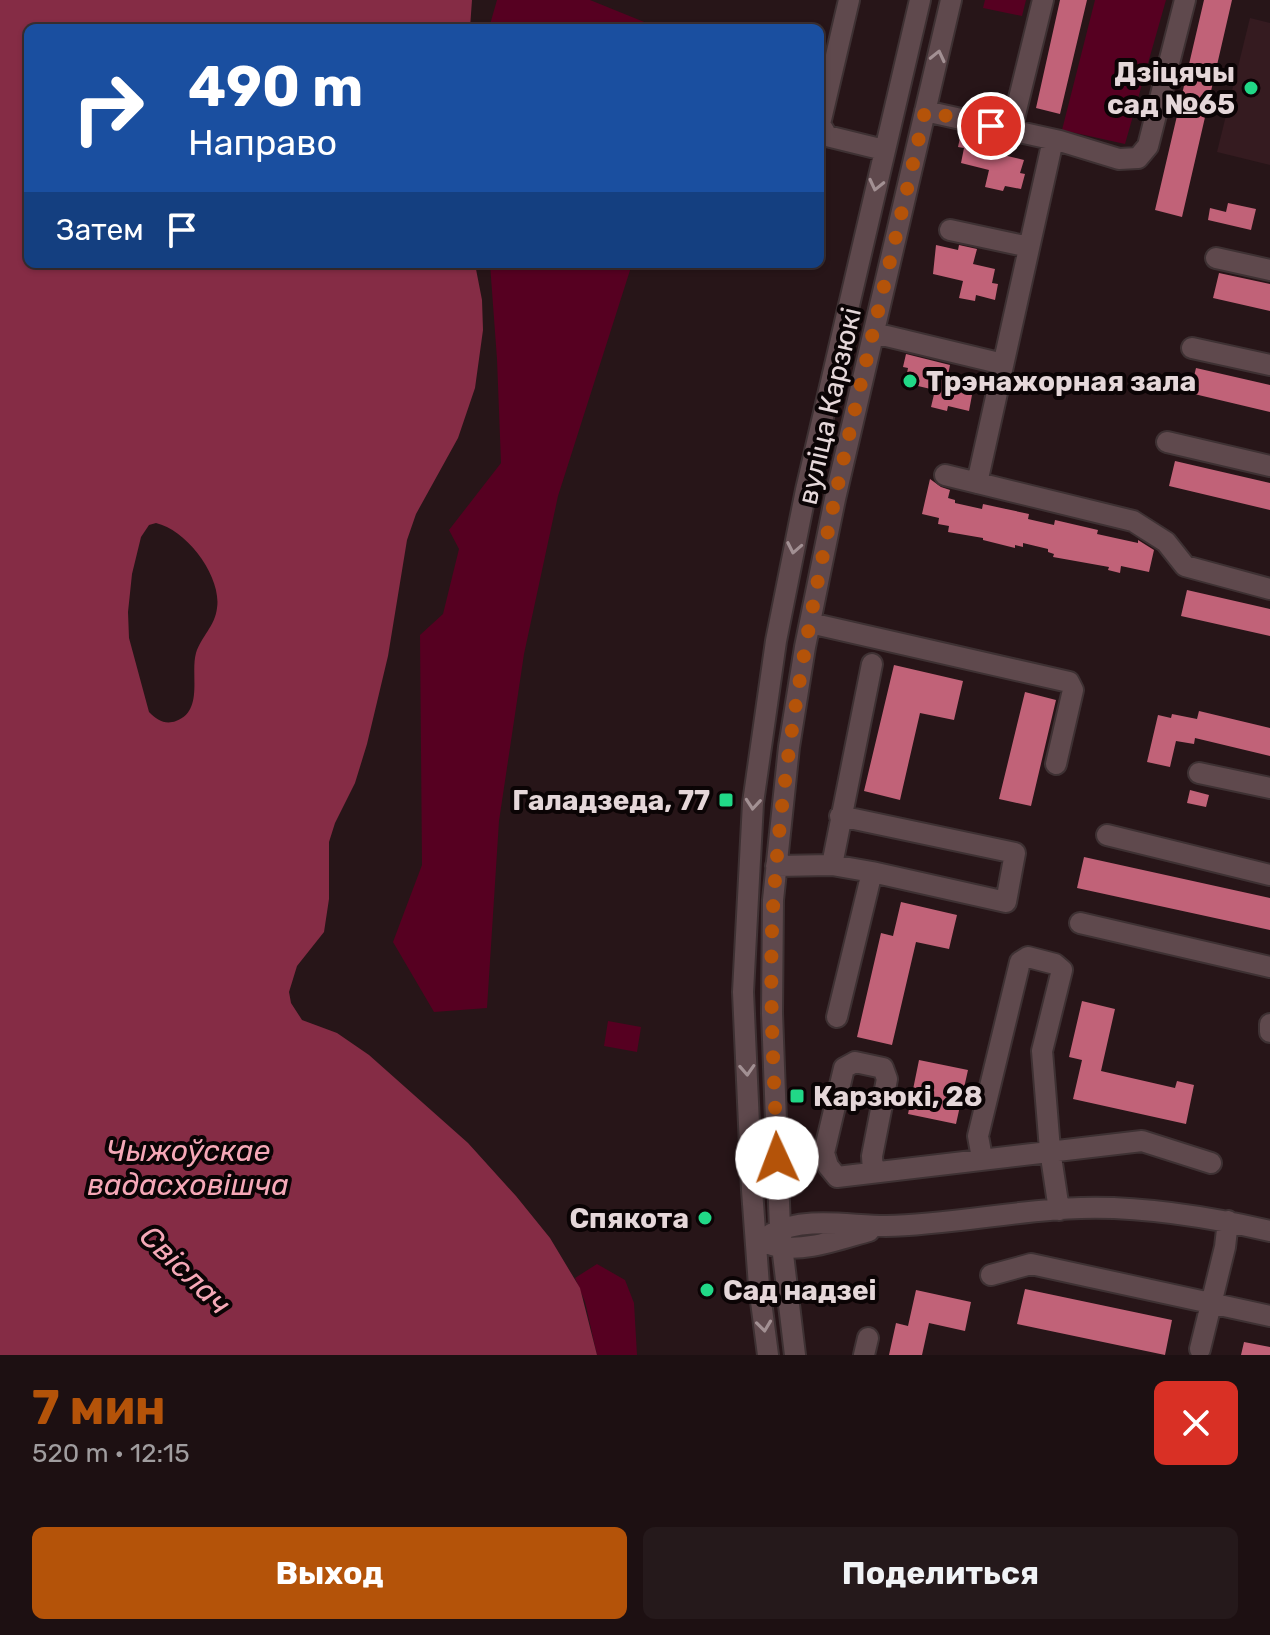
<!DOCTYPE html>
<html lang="ru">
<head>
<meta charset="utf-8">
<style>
  body { margin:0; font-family:Rubik,sans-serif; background:#25191b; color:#f1f3f6; height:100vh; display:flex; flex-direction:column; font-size:30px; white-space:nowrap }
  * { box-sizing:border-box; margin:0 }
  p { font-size:26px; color:#a09d9f }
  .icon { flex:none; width:44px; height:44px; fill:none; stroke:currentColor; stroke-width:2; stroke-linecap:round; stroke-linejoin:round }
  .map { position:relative; height:1355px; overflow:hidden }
  .panel { display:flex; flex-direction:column; background:#1d1012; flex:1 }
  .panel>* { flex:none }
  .hud { position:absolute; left:24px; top:24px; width:800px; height:244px; border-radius:12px; box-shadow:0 2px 6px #0004,0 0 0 2px #3b3032; background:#1a4fa0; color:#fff; overflow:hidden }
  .pin { position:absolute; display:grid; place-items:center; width:68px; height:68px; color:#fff; margin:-34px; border:4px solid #fff; border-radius:50%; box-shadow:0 2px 8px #0007 }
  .me { position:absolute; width:88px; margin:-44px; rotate:358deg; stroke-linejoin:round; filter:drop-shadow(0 0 6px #0008) }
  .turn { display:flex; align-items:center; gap:28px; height:168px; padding:0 32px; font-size:36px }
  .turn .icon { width:104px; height:104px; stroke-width:2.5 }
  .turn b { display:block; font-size:56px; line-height:68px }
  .then { display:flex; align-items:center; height:76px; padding:0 32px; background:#0003; gap:16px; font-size:30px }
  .round { display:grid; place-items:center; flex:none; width:84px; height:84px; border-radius:12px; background:#25191b }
  .headline { display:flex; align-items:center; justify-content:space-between; height:136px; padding:0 32px }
  h1 { font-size:48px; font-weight:700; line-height:60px; color:#b45309 }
  .primary-button { display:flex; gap:16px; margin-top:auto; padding:16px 32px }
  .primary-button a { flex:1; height:92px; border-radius:12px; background:#b45309; color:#fff; font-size:32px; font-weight:700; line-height:92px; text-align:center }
  .primary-button a+a { background:#25191b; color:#f1f3f6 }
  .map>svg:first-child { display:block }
  .built { fill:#351b20 }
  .green { fill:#560021 }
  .water { fill:#852c45; fill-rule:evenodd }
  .building { fill:#c16278 }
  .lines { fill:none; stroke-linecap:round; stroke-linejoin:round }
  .minor-casing { stroke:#3e3133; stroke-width:24 }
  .minor { stroke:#5f494d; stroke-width:20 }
  .oneway { stroke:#a29093 }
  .route { stroke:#b45309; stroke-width:14; stroke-dasharray:0 25.2 }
  .poi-dot { fill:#21d887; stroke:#0b0405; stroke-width:3 }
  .labels { text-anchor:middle; stroke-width:8; stroke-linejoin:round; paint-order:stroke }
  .poi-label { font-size:28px; font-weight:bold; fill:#e5d7d9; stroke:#0b0405; text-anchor:end }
  .street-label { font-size:28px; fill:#e5d7d9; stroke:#0b0405 }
  .water-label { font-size:30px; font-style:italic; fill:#f5a8b7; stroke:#0b0405 }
</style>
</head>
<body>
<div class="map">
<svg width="1270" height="1355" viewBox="0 0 1270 1355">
  <rect width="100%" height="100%" fill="#271518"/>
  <!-- built -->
  <path class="built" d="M 1250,18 L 1270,23 L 1270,165 L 1217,152 Z"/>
  <!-- green -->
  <path class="green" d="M 497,0 L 590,0 L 659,28 L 489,28 Z
    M 985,0 L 1026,0 L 1022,16 L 983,8 Z
    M 1095,0 L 1166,0 L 1125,144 L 1062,130 Z
    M 490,264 L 632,264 L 558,496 L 524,654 L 499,821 L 487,1008 L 434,1012 L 393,942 L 422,865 L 420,635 L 443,614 L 459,549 L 449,530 L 501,463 L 497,359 Z
    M 608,1021 L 641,1027 L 637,1052 L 604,1046 Z
    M 597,1264 L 625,1280 L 634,1303 L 637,1355 L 597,1355 L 585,1302 L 575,1278 Z"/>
  <!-- water -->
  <path class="water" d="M 0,0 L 472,0 L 470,28 L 28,28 L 28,264 L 475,264 L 482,300 L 483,330 L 475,388 L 458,438 L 416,514 L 407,540 L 388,656 L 367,744 L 355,783 L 335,823 L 329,842 L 329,899 L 324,932 L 297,966 L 289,992 L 291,1003 L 302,1020 L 337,1033 L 369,1055 L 468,1143 L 516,1196 L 550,1238 L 580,1288 L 597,1355 L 0,1355 ZM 156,523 C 187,530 222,577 217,608 C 215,626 201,637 196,653 C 190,674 204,711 176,721 C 165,725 157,720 149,712 L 129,638 L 128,612 L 132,574 L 141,537 L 149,525 Z"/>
  <!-- building -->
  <path class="building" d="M 1060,0 L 1087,0 L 1060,114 L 1036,108 Z
    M 1204,0 L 1232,0 L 1182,217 L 1155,210 Z
    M 961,133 L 1002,142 L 999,154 L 1024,160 L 1020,173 L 1025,174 L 1021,189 L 1005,186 L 1003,191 L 985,187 L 989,170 L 961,163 L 964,148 L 958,147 Z
    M 1228,203 L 1256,209 L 1251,230 L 1208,220 L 1210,208 L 1226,212 Z
    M 936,245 L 958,250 L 959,245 L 977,249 L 973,264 L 995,269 L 992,283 L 998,284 L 995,300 L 976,295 L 975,301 L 959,298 L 963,281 L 933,274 Z
    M 1219,273 L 1270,284 L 1270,311 L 1213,298 Z
    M 906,354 L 950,365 L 948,375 L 969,380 L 966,394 L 972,395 L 969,411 L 948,406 L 947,411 L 931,407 L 935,390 L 905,383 L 908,368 L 903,367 Z
    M 1196,368 L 1270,385 L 1270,412 L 1190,393 Z
    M 1175,461 L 1270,483 L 1270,510 L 1169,486 Z
    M 930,479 L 941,487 L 950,490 L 948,498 L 955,500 L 955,503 L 982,509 L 983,504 L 1029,514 L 1028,519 L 1054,525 L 1055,520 L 1098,530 L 1097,534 L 1138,543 L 1138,540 L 1154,550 L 1149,572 L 1121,566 L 1120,573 L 1108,570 L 1109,567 L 1053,557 L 1054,554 L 1048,552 L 1048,549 L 1023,543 L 1023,547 L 1015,545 L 1015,548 L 983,540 L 983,538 L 948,532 L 949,526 L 938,524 L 939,518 L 922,514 Z
    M 1187,590 L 1270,609 L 1270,636 L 1181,616 Z
    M 894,665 L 963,681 L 954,720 L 920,713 L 900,800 L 864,791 Z
    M 1025,692 L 1056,700 L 1031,806 L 999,799 Z
    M 1199,711 L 1270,728 L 1270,756 L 1195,738 L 1194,744 L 1176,741 L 1170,767 L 1147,762 L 1158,715 L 1171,718 L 1172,714 L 1197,719 Z
    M 1190,790 L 1209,795 L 1206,807 L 1187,803 Z
    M 1084,857 L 1270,898 L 1270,930 L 1077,888 Z
    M 901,902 L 957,915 L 949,949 L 916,942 L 892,1045 L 857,1037 L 881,933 L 893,936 Z
    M 1082,1001 L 1115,1009 L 1101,1071 L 1175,1088 L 1177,1081 L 1194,1085 L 1186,1124 L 1073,1099 L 1082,1060 L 1069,1057 Z
    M 919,1060 L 968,1070 L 956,1124 L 908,1114 Z
    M 1025,1289 L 1172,1320 L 1165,1355 L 1017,1324 Z
    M 916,1290 L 971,1302 L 965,1331 L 929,1323 L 922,1355 L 889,1355 L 896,1323 L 908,1326 Z
    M 1244,1342 L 1270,1347 L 1270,1355 L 1241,1355 Z"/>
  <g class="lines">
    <!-- minor casing -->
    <g class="minor-casing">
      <path id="minor" d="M 849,0 L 820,124 L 827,136 L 884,150
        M 925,111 L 1060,141 L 1119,159 L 1138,158 L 1148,146 L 1185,0
        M 1011,131 L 1043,0
        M 950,230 L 1029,247
        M 1216,258 L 1270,270
        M 874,333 L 1003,364
        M 1192,348 L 1270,365
        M 1167,442 L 1270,466
        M 945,475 L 1133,521 L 1166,542 L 1185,566 L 1270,589
        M 977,483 L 1053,140
        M 810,623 L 1069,682 L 1073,690 L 1056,764
        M 1199,773 L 1270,788
        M 840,816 L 1015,853 L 1006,902 L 872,872
        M 1107,835 L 1270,875
        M 832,865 L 872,872 L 837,1017
        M 776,866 L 832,865 L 872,664
        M 1080,923 L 1270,967
        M 1270,1024 L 1270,1032
        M 982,1158 L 978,1136 L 1020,962 L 1028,957 L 1055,964 L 1062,970 L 1042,1051 L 1050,1150 L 1059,1210
        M 873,1172 L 872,1156 L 887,1079 L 883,1068 L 855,1062 L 844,1068 L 824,1153 L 828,1166 L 837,1177 L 1142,1141 L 1211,1163
        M 771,1234 C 805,1216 849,1226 886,1226 C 951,1225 1016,1210 1081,1208 C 1144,1206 1209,1217 1270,1231
        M 772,1245 C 801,1254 840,1239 869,1231
        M 991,1275 L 1031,1264 L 1270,1316
        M 1200,1349 L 1225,1247 L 1228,1221
        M 768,1355 L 759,1286 L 752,1190 L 743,992 L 753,803 L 776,641 L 806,490 L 920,0
        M 795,1355 L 780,1229 L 772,1013 L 773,900 L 789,747 L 805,647 L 835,499 L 951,0
        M 864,1355 L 868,1338"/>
    </g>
    <!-- minor -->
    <use href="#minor" class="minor"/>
  </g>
  <!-- one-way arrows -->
  <defs><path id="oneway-chevron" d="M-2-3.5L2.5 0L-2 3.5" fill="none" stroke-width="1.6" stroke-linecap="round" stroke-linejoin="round" transform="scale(2)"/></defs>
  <g class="oneway">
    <use href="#oneway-chevron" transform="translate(938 56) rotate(-77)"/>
    <use href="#oneway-chevron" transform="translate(876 185) rotate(103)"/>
    <use href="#oneway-chevron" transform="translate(794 548) rotate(101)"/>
    <use href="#oneway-chevron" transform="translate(753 804) rotate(95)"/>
    <use href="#oneway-chevron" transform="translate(747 1070) rotate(87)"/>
    <use href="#oneway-chevron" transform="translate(764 1326) rotate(83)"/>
  </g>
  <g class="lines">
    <!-- route -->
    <path class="route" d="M 777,1158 C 774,1066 767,972 775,880 C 795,619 868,365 925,111 L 991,126"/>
  </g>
  <!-- markers -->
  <g class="poi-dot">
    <circle cx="1251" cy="88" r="8"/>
    <circle cx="910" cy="381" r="8"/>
    <rect x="718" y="792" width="16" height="16" rx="4"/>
    <rect x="789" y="1088" width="16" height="16" rx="4"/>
    <circle cx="705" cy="1218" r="8"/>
    <circle cx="707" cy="1290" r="8"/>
  </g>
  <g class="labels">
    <!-- poi labels -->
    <g class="poi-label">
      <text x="1235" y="82">Дзіцячы<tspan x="1235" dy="32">сад №65</tspan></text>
      <text x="926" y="391" text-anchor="start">Трэнажорная зала</text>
      <text x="710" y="810">Галадзеда, 77</text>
      <text x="813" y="1106" text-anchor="start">Карзюкі, 28</text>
      <text x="689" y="1228">Спякота</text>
      <text x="723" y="1300" text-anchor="start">Сад надзеі</text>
    </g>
    <!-- street labels -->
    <g class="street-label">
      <text transform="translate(829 406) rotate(-77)" y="10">вуліца Карзюкі</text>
    </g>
    <!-- water labels -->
    <g class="water-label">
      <text x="188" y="1161">Чыжоўскае<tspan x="188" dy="34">вадасховішча</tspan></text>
      <text transform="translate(185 1270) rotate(44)" y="10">Свіслач</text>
    </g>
  </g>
</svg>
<div class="pin" style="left:991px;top:126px;background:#d93025"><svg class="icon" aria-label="arrive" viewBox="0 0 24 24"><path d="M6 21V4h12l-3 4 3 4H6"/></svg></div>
<svg class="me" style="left:777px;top:1158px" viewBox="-20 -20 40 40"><circle r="19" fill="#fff"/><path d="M0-13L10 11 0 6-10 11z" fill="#b45309"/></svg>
<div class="hud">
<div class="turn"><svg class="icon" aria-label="right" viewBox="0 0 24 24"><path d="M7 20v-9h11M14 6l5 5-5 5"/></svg><div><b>490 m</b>Направо</div></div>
<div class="then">Затем<svg class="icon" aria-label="arrive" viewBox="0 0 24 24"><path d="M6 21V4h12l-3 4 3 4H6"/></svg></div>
</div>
</div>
<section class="panel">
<div class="headline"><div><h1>7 мин</h1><p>520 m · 12:15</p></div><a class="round" style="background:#d93025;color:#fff"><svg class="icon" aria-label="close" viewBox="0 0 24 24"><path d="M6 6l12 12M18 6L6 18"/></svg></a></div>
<div class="primary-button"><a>Выход</a><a>Поделиться</a></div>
</section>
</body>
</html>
